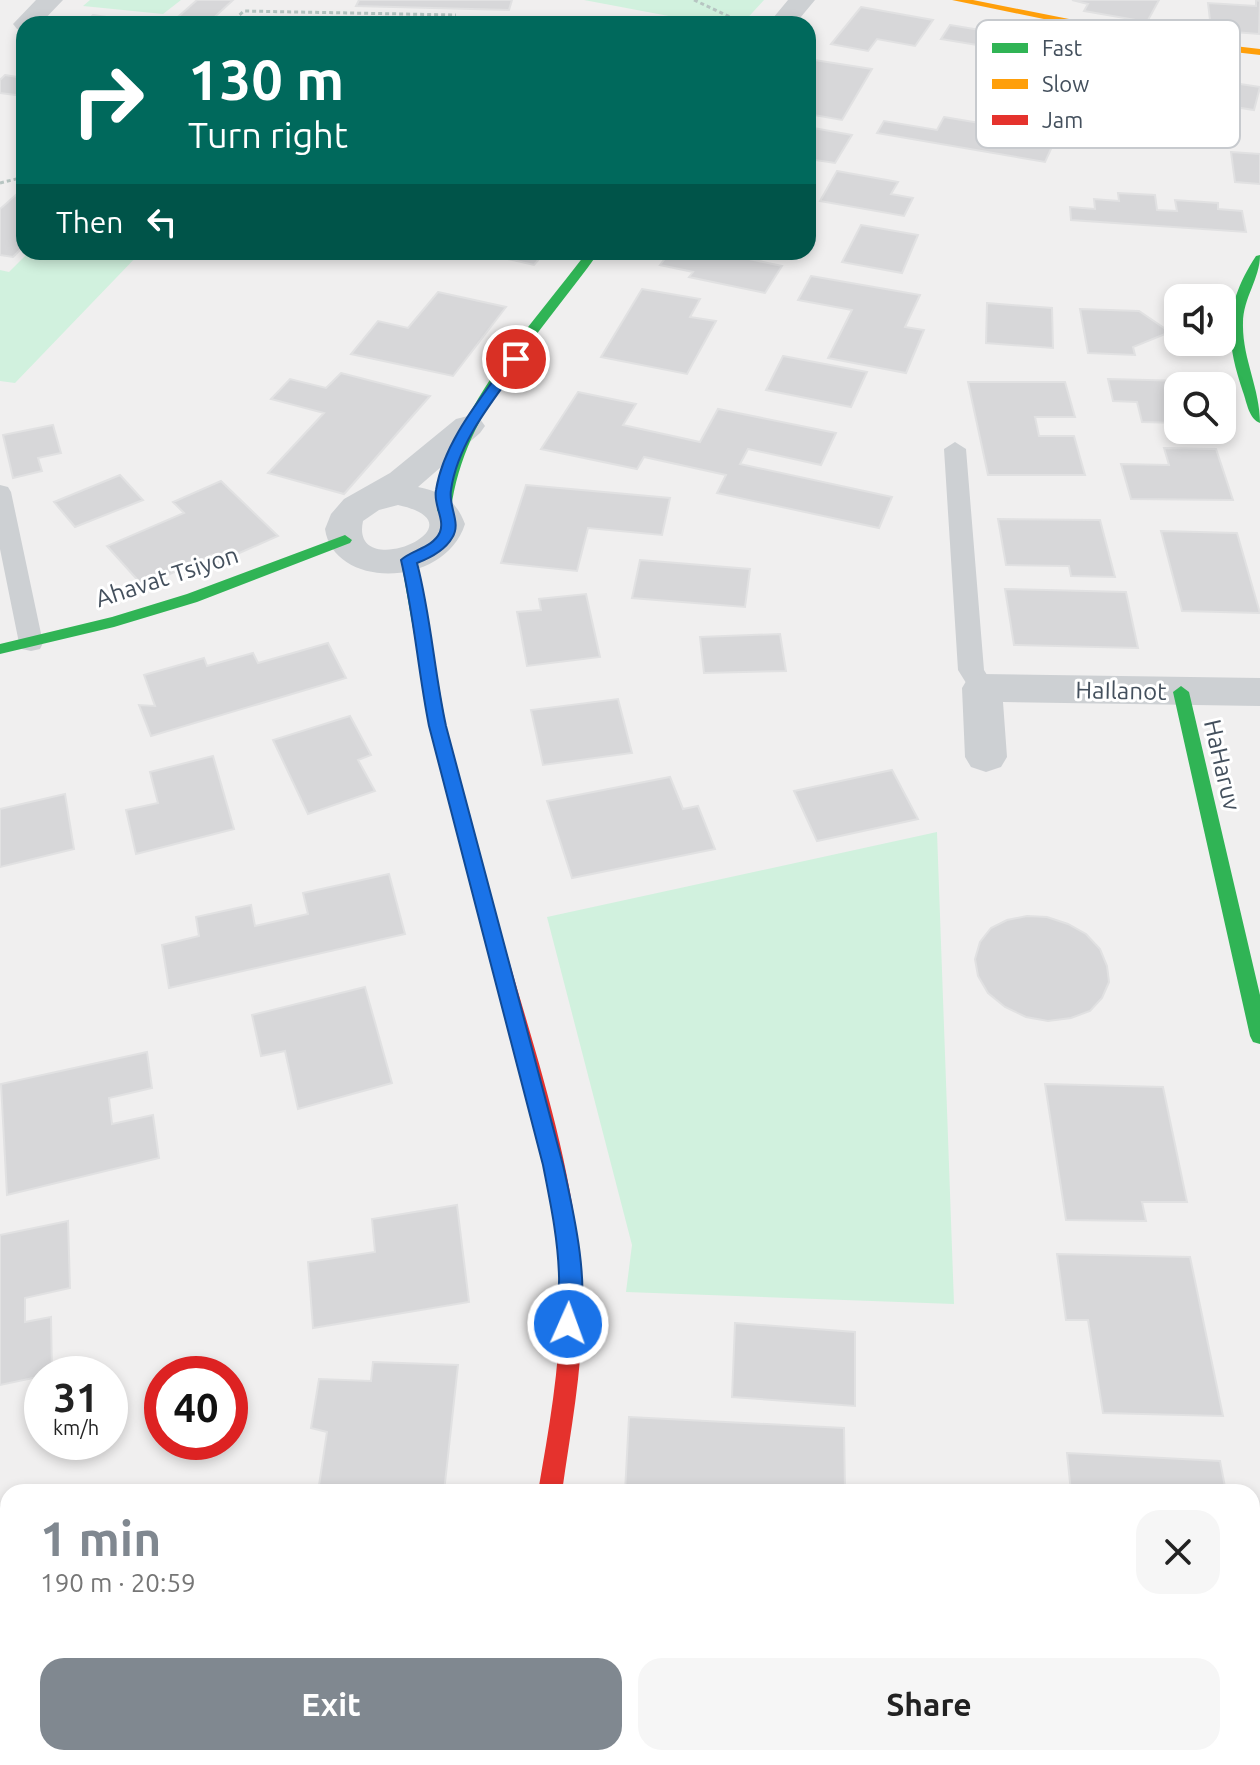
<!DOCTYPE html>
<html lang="en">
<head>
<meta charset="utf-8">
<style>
  body { margin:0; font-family:Ubuntu,sans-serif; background:#f6f6f6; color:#222; height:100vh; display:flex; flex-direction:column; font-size:30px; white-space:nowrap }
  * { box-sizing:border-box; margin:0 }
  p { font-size:26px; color:#767676 }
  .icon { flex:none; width:44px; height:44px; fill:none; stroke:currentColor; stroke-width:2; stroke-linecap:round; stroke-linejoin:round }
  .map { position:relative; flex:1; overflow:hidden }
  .details { position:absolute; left:0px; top:1484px; width:1260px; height:282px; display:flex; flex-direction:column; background:#fff; border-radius:24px 24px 0 0; box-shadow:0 4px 12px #0003 }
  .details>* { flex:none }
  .top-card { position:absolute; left:16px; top:16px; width:800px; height:244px; border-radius:24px; box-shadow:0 4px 12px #0003; background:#00695c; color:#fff; overflow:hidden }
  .controls { position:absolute; left:1164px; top:284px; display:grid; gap:16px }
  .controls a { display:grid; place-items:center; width:72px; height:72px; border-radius:16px; background:#fff; box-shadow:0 4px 12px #0003; font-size:40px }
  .speed { position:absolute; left:24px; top:1356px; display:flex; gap:16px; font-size:40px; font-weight:700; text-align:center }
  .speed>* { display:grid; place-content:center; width:104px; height:104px; border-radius:50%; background:#fff; box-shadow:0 4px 12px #0003; line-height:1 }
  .speed small { font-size:20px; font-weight:400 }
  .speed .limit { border:12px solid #d22; background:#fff; color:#111 }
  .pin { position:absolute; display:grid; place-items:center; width:68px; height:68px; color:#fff; margin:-34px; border:4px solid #fff; border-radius:50%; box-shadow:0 2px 8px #0007 }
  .me { position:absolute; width:88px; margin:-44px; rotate:2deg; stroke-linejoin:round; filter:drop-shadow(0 0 6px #0008) }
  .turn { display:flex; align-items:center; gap:28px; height:168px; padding:0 40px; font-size:36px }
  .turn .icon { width:104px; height:104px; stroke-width:2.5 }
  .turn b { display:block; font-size:56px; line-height:68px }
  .then { display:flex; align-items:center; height:76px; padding:0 40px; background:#0003; gap:16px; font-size:30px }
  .round { display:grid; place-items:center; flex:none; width:84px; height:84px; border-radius:24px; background:#f6f6f6 }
  .summary { display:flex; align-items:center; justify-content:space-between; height:136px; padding:0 40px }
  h1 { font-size:48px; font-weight:700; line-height:60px; color:#808890 }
  .action { display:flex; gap:16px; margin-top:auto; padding:16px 40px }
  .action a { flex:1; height:92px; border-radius:24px; background:#808890; color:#fff; font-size:32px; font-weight:700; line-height:92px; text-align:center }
  .action a+a { background:#f6f6f6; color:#222 }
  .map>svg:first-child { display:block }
  .green { fill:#d1f1de }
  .building { fill:#d7d7d9; stroke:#e1e1e2; stroke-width:2 }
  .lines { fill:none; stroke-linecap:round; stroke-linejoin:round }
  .path-far1 { stroke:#b7c5c2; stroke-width:3; stroke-dasharray:4 3; stroke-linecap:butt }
  .path { stroke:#b7c5c2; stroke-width:6; stroke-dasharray:8 5; stroke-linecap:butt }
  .lane { fill:#cdd0d3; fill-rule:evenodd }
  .street { fill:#cdd0d3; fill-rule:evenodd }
  .fast { fill:#30b455; fill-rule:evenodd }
  .slow { fill:#ff9f0a; fill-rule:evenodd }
  .jam { fill:#e5322d; fill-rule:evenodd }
  .route { fill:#1a73e8; stroke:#114b97; stroke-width:2 }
  .labels { text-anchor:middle; stroke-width:6; stroke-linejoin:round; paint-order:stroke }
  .street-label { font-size:24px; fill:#44505d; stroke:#fff }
  .key { fill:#fff; stroke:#c7cace; stroke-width:2 }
  .key-label { font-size:22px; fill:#44505d }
</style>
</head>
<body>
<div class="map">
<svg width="1260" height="1765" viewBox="0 0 1260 1765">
  <rect width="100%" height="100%" fill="#f0efef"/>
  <!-- green -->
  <path class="green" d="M 90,0 L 181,0 L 163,14 L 83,6 Z
    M 584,0 L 764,0 L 742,24 L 711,24 Z
    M 29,252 L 141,252 L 15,383 L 0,381 L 0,270 L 9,272 Z
    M 937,832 L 954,1304 L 626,1292 L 632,1245 L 547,917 Z
    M 0,1654 L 8,1654 L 8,1758 L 174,1758 L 173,1765 L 0,1765 Z"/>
  <!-- building -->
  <path class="building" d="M 197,0 L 233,0 L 207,24 L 170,24 Z
    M 359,0 L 512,0 L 509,10 L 356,6 Z
    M 1072,0 L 1159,0 L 1147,22 L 1084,11 L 1088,4 Z
    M 1256,0 L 1260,1 L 1259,34 L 1221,31 L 1220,20 L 1210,20 L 1208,3 L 1256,6 Z
    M 861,7 L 933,20 L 915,46 L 877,39 L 868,51 L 831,44 Z
    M 93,15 L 133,21 L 129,24 L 84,24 Z
    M 247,18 L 383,20 L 382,24 L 245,24 Z
    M 950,25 L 1022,37 L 1013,51 L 941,39 Z
    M 808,59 L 872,69 L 842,120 L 808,114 Z
    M 5,75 L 24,78 L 24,96 L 0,93 L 0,80 Z
    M 1194,77 L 1260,87 L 1254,110 L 1228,106 L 1226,114 L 1185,108 Z
    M 944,117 L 1057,136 L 1045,162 L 877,133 L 884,121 L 937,130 Z
    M 808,127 L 852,135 L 835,163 L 808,159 Z
    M 1231,152 L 1260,154 L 1260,184 L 1235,182 Z
    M 837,171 L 898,182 L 891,194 L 913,198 L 904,216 L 820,201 Z
    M 18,193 L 24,194 L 24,246 L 13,257 L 0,255 L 0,209 Z
    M 1118,193 L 1155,195 L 1157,210 L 1177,211 L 1175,200 L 1218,203 L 1218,209 L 1242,211 L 1246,232 L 1071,220 L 1070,207 L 1095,209 L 1094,199 L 1119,201 Z
    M 861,225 L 918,235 L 902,273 L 842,262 Z
    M 477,252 L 545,252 L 534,265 Z
    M 670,252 L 717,252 L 782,266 L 765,293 L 689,277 L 693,272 L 660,265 Z
    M 811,276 L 920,295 L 905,327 L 924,330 L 906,373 L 828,358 L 852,310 L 798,300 Z
    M 642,289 L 700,299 L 690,317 L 716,321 L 687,374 L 601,357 Z
    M 438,292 L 506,307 L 453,376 L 351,354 L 378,321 L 408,328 Z
    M 987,303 L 1052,308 L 1053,348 L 986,343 Z
    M 1080,309 L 1139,311 L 1170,332 L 1133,347 L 1135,355 L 1088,353 Z
    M 783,356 L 867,372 L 851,407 L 766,390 Z
    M 341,373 L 430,396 L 344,494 L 268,473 L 324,413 L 271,399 L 290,379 L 326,388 Z
    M 1108,379 L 1186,381 L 1188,386 L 1178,386 L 1178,423 L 1142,422 L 1137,402 L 1113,401 Z
    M 968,382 L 1065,382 L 1075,417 L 1035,417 L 1039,436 L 1074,436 L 1085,475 L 988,475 Z
    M 578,392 L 636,404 L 623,425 L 700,442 L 718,409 L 836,433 L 821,465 L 748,449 L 740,464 L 892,497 L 879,528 L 717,493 L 726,475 L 644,457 L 637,469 L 541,449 Z
    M 53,425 L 61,453 L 38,458 L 42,471 L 13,478 L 3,435 Z
    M 1164,448 L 1216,449 L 1233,500 L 1131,499 L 1121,464 L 1169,465 Z
    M 120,475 L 143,500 L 75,527 L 54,502 Z
    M 221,481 L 278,536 L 219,562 L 212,555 L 143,586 L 107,546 L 184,513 L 173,502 Z
    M 526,485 L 670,498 L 662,535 L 588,528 L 577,571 L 501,563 Z
    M 998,519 L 1100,520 L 1115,577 L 1071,576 L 1069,566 L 1006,565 Z
    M 1161,531 L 1237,533 L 1260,613 L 1182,611 Z
    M 640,560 L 750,569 L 745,607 L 632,598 Z
    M 1005,589 L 1126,592 L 1138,648 L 1014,645 Z
    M 586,594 L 600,657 L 527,666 L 517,612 L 541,610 L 539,599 Z
    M 780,634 L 786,671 L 704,673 L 700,637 Z
    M 328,643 L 346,678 L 151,736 L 139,705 L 155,706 L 144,675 L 204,658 L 207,666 L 253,653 L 258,663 Z
    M 618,699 L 632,753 L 543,765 L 531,710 Z
    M 350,716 L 371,755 L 358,760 L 375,791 L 308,814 L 273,740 Z
    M 213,756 L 234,829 L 136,854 L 126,810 L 158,803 L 150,772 Z
    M 892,770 L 918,819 L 817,841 L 794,791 Z
    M 670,777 L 683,809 L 698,806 L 715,849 L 572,878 L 547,801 Z
    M 65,794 L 74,849 L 0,867 L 0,809 Z
    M 389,874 L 405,934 L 169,988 L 162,945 L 199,936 L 196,917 L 251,905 L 255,926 L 308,914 L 303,893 Z
    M 1027,916 L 1047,917 L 1068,924 L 1086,934 L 1100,949 L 1107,966 L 1109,982 L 1102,998 L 1090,1011 L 1071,1018 L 1048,1021 L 1026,1017 L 1005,1007 L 988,993 L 978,976 L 975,959 L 980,942 L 991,928 L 1007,920 Z
    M 365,987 L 392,1083 L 298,1109 L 285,1051 L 261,1056 L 252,1015 Z
    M 147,1052 L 152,1088 L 109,1098 L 112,1124 L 153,1115 L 159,1158 L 7,1195 L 1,1084 Z
    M 1045,1084 L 1163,1087 L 1187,1202 L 1142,1202 L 1146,1221 L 1066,1220 Z
    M 457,1205 L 469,1302 L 313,1328 L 308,1262 L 375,1252 L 372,1219 Z
    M 68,1221 L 70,1288 L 25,1298 L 25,1322 L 51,1317 L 52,1374 L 0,1385 L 0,1235 Z
    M 1057,1254 L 1190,1257 L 1223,1416 L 1103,1413 L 1088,1320 L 1066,1320 Z
    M 735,1323 L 855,1332 L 855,1406 L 732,1397 Z
    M 373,1362 L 458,1365 L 444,1492 L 318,1492 L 327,1432 L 311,1428 L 319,1379 L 371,1381 Z
    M 629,1417 L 844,1428 L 845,1492 L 625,1492 Z
    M 1067,1453 L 1220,1461 L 1226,1492 L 1071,1492 Z
    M 8,1505 L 8,1619 L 0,1620 L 0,1506 Z
    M 282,1758 L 392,1758 L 391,1765 L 281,1765 Z"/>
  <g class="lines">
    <!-- path-far1 -->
    <path class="path-far1" d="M 694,0 L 730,17 L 745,20
      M 229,24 L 244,11 L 456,15
      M 0,183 L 24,177"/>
    <!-- path -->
    <path class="path" d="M 1222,1758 L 1223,1765"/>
    <!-- lane -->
    <path class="lane" d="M 955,442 L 966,449 L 984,670 L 995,688 L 991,694 L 982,697 L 973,694 L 958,670 L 944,449 Z
      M 0,485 L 8,487 L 11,492 L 43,643 L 40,649 L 31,651 L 22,649 L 19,643 L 0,549 Z"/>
    <!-- street -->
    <path class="street" d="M 36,0 L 63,0 L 40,24 L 24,24 L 24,31 L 17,29 L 13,24 Z
      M 788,0 L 815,0 L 795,24 L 768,24 Z
      M 468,416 L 480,419 L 485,426 L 480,433 L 418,487 C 442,492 456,500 465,524 C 445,588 334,590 325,529 L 331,514 L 344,499 L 390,473 L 456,419 ZM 398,505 C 490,525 349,585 363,521 L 379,510 Z
      M 982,674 L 1260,678 L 1260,706 L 1003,702 L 1007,757 L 1001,767 L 986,772 L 971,767 L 965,757 L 962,688 L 968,678 Z
      M 1252,1658 L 1260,1658 L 1260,1720 L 1252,1720 Z
      M 477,1758 L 539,1758 L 537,1765 L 475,1765 Z"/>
    <!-- fast -->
    <path class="fast" d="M 587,252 L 599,252 C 543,331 463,410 451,510 L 444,515 L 439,513 L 437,510 C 449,411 529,329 587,252 Z
      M 1260,255 C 1260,279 1243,298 1243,323 C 1242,358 1260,388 1260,423 C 1249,419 1247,403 1243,392 C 1225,339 1224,305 1256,256 Z
      M 345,535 L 352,540 L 350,543 L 197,602 L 114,627 L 0,654 L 0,644 L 112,617 L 187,594 Z
      M 409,555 L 417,560 L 446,726 L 502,936 L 500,941 L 486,941 L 484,936 L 430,726 L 401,560 Z
      M 1181,686 L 1189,692 L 1260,995 L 1260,1044 L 1253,1042 L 1250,1036 L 1173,692 Z"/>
    <!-- slow -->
    <path class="slow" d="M 952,0 L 973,0 L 1165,38 L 1260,49 L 1260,55 L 1165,44 Z"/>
    <!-- jam -->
    <path class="jam" d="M 493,929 L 500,931 L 502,936 C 535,1054 578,1174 582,1298 C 584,1363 571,1428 562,1492 L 538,1492 C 549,1428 561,1363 560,1299 C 558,1175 516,1054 484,936 L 486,931 Z"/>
  </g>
  <!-- route -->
  <path class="route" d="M 511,356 L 523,359 C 495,398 458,441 451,490 C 448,507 462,523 452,538 C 445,550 430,558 417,563 C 431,616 434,671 446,726 L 563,1165 C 572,1205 593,1294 576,1331 L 568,1335 L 561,1331 C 553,1315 560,1294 559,1276 C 558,1238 550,1201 543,1165 L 429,726 C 418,671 414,615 401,560 C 411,550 433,548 440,532 C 445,519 433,505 436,490 C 444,440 483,396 511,356 Z"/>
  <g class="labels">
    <!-- street labels -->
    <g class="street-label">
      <text transform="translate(167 577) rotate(-18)" y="8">Ahavat Tsiyon</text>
      <text transform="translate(1121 691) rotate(1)" y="8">HaIlanot</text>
      <text transform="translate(1222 765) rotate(77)" y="8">HaHaruv</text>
    </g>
  </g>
  <!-- legend -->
  <rect x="976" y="20" width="264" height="128" rx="12" class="key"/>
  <rect x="992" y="43" width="36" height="10" fill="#30b455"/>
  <rect x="992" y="79" width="36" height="10" fill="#ff9f0a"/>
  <rect x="992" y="115" width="36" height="10" fill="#e5322d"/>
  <g class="key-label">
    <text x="1042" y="56">Fast</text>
    <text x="1042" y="92">Slow</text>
    <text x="1042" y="128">Jam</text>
  </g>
</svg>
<div class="controls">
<a><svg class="icon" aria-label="sound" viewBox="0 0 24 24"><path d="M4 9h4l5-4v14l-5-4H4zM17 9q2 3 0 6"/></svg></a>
<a><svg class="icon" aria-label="search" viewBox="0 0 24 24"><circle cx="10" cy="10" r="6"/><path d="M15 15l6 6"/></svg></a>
</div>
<div class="speed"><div>31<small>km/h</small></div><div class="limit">40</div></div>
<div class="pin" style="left:516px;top:359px;background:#d93025"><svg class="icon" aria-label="arrive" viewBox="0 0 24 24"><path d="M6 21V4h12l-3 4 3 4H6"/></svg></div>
<svg class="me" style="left:568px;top:1324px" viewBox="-20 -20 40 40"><circle r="17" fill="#1a73e8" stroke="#fff" stroke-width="3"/><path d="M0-11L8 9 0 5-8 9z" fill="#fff"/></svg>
<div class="top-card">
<div class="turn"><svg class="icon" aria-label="right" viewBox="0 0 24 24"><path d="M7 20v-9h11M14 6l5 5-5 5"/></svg><div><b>130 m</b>Turn right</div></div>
<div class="then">Then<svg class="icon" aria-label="left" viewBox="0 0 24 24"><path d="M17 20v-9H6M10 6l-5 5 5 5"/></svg></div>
</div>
<section class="details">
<div class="summary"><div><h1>1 min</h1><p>190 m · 20:59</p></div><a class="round"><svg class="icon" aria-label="close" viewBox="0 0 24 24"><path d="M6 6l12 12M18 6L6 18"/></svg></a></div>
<div class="action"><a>Exit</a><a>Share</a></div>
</section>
</div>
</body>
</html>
